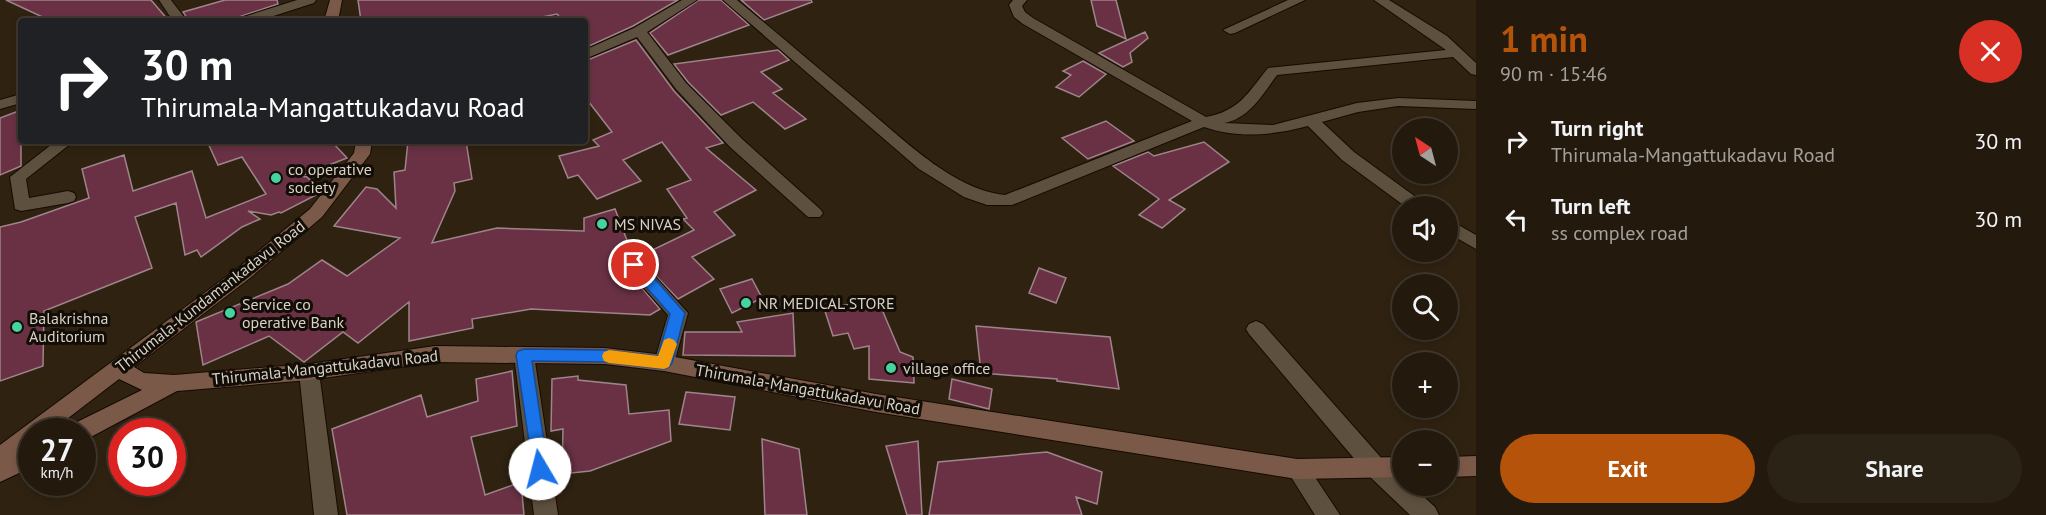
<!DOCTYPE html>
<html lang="en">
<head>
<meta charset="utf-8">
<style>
  body { margin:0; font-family:"PT Sans",sans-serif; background:#2b2316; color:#f1f3f6; height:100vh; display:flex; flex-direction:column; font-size:22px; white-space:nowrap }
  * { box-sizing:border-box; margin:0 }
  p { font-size:20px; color:#a3a19d }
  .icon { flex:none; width:33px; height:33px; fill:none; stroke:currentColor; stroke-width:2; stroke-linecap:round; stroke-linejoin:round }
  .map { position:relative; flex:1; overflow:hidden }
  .side { display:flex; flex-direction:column; background:#231a0d; width:570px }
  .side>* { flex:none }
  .guide { position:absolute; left:18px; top:18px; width:570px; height:126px; border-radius:6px; box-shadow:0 3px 9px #0003,0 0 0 2px #40382e; background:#202124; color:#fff; overflow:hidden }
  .needle { width:39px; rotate:324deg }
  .fabs { position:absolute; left:1392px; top:118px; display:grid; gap:12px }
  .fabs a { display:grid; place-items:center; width:66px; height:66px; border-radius:50%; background:#231a0d; box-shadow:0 3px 9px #0003,0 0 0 2px #40382e; font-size:30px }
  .speed { position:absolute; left:18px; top:418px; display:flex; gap:12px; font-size:30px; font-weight:700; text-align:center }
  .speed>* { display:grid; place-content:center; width:78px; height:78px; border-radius:50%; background:#231a0d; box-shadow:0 3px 9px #0003,0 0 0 2px #40382e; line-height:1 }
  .speed small { font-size:15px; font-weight:400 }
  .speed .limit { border:9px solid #d22; background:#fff; color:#111 }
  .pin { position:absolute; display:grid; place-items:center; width:51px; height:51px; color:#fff; margin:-26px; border:3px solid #fff; border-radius:50%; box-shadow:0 2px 6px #0007 }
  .me { position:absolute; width:66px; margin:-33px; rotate:352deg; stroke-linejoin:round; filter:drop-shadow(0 0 4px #0008) }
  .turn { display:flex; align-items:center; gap:21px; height:126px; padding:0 24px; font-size:27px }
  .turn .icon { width:78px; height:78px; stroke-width:2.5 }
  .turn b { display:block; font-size:42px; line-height:51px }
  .round { display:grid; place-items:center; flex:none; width:63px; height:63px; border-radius:32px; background:#2b2316 }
  .summary { display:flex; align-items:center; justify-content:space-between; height:102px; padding:0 24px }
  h1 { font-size:36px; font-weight:700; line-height:45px; color:#b45309 }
  .primary-button { display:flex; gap:12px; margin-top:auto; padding:12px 24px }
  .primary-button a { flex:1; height:69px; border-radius:36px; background:#b45309; color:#fff; font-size:24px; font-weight:700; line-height:69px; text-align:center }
  .primary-button a+a { background:#2b2316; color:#f1f3f6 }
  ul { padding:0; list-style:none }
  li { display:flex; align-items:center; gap:18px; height:78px; padding:0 24px }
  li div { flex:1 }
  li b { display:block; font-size:22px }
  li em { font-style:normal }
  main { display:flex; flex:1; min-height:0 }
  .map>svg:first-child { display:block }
  .building { fill:#6a3145; stroke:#9e848b; stroke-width:1.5 }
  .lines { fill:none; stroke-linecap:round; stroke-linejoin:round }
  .minor-casing { stroke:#160b00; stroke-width:2 }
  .secondary-casing { stroke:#160b00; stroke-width:2 }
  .minor { fill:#5e503e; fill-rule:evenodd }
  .secondary { fill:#7b5949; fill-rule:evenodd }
  .route { fill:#1a73e8; stroke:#114b97; stroke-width:1.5 }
  .slow { fill:#f59e0b }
  .poi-dot { fill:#45d49f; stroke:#120d06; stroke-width:2 }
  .labels { text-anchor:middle; stroke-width:6; stroke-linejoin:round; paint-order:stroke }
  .poi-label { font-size:16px; fill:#d9d1c6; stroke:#120d06; text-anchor:start }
  .street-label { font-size:16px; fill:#d9d1c6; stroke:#120d06 }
</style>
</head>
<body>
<main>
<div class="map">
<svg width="1476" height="515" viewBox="0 0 1476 515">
  <rect width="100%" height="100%" fill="#2f2211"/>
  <!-- building -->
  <path class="building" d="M 6,0 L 151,0 L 169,21 L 51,21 Z
    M 225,0 L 277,0 L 278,4 L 227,21 L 189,21 L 183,12 Z
    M 358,0 L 678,0 L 633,26 L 585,48 L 585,21 L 563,21 L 557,14 L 522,21 L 361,21 Z
    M 699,0 L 721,0 L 749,25 L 668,55 L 650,33 Z
    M 741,0 L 811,0 L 812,2 L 764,20 Z
    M 1091,0 L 1116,0 L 1126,39 L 1097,26 Z
    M 1145,32 L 1148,38 L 1130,53 L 1132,62 L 1123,67 L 1099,53 Z
    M 636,40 L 674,91 L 723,143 L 706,148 L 756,190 L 714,212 L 735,235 L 692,257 L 714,279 L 678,299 L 638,257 L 694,230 L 683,219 L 687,218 L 667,189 L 691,180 L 662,142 L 623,160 L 641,181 L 597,199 L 578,175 L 568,178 L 559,156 L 599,146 L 593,140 L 612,132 L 585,97 L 585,61 Z
    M 778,50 L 789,60 L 761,72 L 782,89 L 773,93 L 806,119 L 785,129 L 753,102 L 721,115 L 688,82 L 674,64 Z
    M 1083,61 L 1106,74 L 1079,97 L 1056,87 L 1071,75 L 1063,71 Z
    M 21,110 L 21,166 L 0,175 L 0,118 Z
    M 1106,121 L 1134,141 L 1088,159 L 1062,138 Z
    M 207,141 L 331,141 L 347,158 L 301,176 L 307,177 L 321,191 L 320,193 L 281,213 L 279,212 L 271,215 L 248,211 L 260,219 L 242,227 L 201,257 L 197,250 L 185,255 L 176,203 L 135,217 L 152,268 L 44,311 L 43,366 L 0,381 L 0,227 L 21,222 L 89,198 L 82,169 L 124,155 L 133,191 L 192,171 L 206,218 L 266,194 L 242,157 L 218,165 Z
    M 408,141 L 466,141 L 472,179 L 454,183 L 455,191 L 432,243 L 497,228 L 584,231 L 584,218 L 615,209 L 633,256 L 626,259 L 623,266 L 660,309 L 650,315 L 531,309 L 472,319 L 473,328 L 409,341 L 409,302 L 358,343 L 343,332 L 304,362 L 269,336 L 203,365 L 196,322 L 288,284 L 322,260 L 347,276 L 400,238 L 334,226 L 366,187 L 377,189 L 396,208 L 394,172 L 405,170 Z
    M 1204,142 L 1229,162 L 1169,200 L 1185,209 L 1162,228 L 1139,215 L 1159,199 L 1113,166 L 1148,152 L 1154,156 Z
    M 1039,268 L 1066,278 L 1056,303 L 1029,293 Z
    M 752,279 L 762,298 L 732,313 L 720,289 Z
    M 878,300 L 900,352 L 913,357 L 914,383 L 869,379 L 869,346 L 854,349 L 848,333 L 833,336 L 824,308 Z
    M 793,313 L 795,356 L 683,355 L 685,332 L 742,332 L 737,322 Z
    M 976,326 L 1110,337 L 1119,389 L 1057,381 L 1057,379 L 981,373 Z
    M 512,371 L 517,426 L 471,437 L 485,495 L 521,482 L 524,515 L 347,515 L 332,429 L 421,395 L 427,417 L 478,401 L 476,379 Z
    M 578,376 L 578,380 L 626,385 L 629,414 L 669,410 L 671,441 L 590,471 L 562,474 L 563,429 L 551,431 L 552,379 Z
    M 952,379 L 992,389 L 989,409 L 949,399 Z
    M 686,392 L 735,397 L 730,430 L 679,424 Z
    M 762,439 L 799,449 L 807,515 L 765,515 Z
    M 918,441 L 922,515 L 907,515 L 886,446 Z
    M 1047,452 L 1102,472 L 1097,504 L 1076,497 L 1082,515 L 929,515 L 938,462 Z"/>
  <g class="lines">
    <!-- minor casing -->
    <g class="minor-casing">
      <path id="minor" d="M 159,0 L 171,0 L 187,21 L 173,21 Z
        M 297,0 L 316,0 L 314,3 L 258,21 L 238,21 L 240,18 Z
        M 682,0 L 697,0 L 647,32 L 686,83 L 742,139 L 820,209 L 823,213 L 820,217 L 808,217 L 730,147 L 676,89 L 637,37 L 585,59 L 585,50 L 634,28 Z
        M 723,0 L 737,0 C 776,32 814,65 853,97 C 895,131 949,189 1005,195 L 1192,121 L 1023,24 L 1014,17 L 1009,5 L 1013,0 L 1027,0 L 1022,6 L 1025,12 L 1033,18 L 1206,117 C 1239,111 1248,93 1268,68 L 1446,50 L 1374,0 L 1389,0 L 1447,36 L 1476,63 L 1476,75 L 1471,74 L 1453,57 L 1277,75 C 1263,94 1249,119 1224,123 L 1273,125 L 1357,103 L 1398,98 L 1476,101 L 1476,109 L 1398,106 L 1358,112 L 1322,122 L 1354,152 L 1424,203 L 1426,207 L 1406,207 L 1342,160 L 1308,126 C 1274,135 1239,139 1204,127 L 1012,205 L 987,205 L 964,197 L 919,169 Z
        M 1288,0 L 1305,0 L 1235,33 L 1230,34 L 1223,30 Z
        M 21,94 L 21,103 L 0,109 L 0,100 Z
        M 56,141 L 74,141 L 26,179 L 29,198 L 68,191 L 74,193 L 76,197 L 74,201 L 68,203 L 21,211 L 15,209 L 10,177 Z
        M 1448,219 L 1476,235 L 1476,249 L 1448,233 Z
        M 634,258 L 640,260 L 688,313 L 674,363 L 671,369 L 664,371 L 657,369 L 654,363 L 668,315 L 628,270 L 625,265 L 628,260 Z
        M 1256,321 L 1263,324 L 1384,461 L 1402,478 L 1402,486 L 1412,486 L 1435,507 L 1439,515 L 1410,515 L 1368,475 L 1249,334 L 1246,329 L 1249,324 Z
        M 524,347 L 531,349 L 534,355 L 558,515 L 534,515 L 514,355 L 517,349 Z
        M 309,364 L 316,366 L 319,372 L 338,515 L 314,515 L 299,372 L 302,366 Z
        M 1297,459 L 1305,462 L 1340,515 L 1315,515 L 1286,469 L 1289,462 Z"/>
    </g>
    <!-- secondary casing -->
    <g class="secondary-casing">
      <path id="secondary" d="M 330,0 L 342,0 L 338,21 L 324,21 Z
        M 356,141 L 372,141 L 370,154 L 322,217 L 250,278 L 134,367 L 144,373 L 174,375 L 309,364 L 435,346 L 605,348 L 664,355 L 876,394 L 1297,459 L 1402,457 L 1402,477 L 1297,479 L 876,412 L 664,371 L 605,364 L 435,362 L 309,380 L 177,391 L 87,439 L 82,440 L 82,432 L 68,432 L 71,425 L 142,390 L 119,379 L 50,432 L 32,432 L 32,467 L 0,482 L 0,445 L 238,268 L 310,209 L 354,153 Z
        M 1476,456 L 1476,476 L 1448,477 L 1448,457 Z"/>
    </g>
    <!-- minor -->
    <use href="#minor" class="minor"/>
    <!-- secondary -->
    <use href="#secondary" class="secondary"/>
  </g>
  <!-- route -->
  <path class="route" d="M 634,260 L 639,261 L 685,313 L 672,363 L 669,367 L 664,369 L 605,362 L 532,361 L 548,469 L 546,475 L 540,477 L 534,475 L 516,355 L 518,351 L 524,349 L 605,350 L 658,356 L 670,314 L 629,268 L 627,265 L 629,261 Z"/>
  <!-- slow -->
  <path class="slow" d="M 669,338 L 674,340 L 677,344 L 669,367 L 664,369 L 609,363 L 604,361 L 602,356 L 604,352 L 609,350 L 658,356 L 664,340 Z"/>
  <!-- markers -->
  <g class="poi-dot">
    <circle cx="276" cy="178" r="6"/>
    <circle cx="602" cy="224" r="6"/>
    <circle cx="746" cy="303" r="6"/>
    <circle cx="230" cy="313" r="6"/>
    <circle cx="17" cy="327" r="6"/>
    <circle cx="891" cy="368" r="6"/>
  </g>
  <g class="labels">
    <!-- poi labels -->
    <g class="poi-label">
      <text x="288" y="175">co operative<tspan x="288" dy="18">society</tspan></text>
      <text x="614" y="230">MS NIVAS</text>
      <text x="758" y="309">NR MEDICAL STORE</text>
      <text x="242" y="310">Service co<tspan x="242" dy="18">operative Bank</tspan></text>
      <text x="29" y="324">Balakrishna<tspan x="29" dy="18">Auditorium</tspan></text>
      <text x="903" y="374">village office</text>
    </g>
    <!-- street labels -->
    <g class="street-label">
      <text transform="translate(210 296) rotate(-38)" y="6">Thirumala-Kundamankadavu Road</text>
      <text transform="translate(325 367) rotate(-6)" y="6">Thirumala-Mangattukadavu Road</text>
      <text transform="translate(808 389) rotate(10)" y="6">Thirumala-Mangattukadavu Road</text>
    </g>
  </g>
</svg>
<div class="fabs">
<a><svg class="needle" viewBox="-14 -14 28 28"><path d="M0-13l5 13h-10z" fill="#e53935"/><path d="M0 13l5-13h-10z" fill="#a3a19d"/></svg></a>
<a><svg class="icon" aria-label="sound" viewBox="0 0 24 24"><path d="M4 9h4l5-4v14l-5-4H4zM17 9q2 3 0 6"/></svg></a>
<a><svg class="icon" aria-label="search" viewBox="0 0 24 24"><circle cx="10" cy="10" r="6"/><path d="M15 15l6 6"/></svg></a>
<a>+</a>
<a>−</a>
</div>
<div class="speed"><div>27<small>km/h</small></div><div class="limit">30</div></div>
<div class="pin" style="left:634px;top:265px;background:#d93025"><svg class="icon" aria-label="arrive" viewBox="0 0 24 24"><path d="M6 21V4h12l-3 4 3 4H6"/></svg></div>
<svg class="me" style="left:540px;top:469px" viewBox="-20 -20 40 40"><circle r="19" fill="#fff"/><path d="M0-13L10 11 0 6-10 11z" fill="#1a73e8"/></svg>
<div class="guide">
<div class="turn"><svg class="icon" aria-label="right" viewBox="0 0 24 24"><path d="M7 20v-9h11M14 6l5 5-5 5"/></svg><div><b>30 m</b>Thirumala-Mangattukadavu Road</div></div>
</div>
</div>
<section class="side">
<div class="summary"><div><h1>1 min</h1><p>90 m · 15:46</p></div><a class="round" style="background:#d93025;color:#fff"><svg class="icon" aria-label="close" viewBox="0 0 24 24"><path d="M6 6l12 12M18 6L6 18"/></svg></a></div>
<ul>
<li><svg class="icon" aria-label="right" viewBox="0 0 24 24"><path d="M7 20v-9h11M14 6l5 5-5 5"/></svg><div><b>Turn right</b><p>Thirumala-Mangattukadavu Road</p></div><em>30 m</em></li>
<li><svg class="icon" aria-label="left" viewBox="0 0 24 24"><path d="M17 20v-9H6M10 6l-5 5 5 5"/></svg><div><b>Turn left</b><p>ss complex road</p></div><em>30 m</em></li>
</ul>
<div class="primary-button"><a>Exit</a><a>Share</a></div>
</section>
</main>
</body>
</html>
